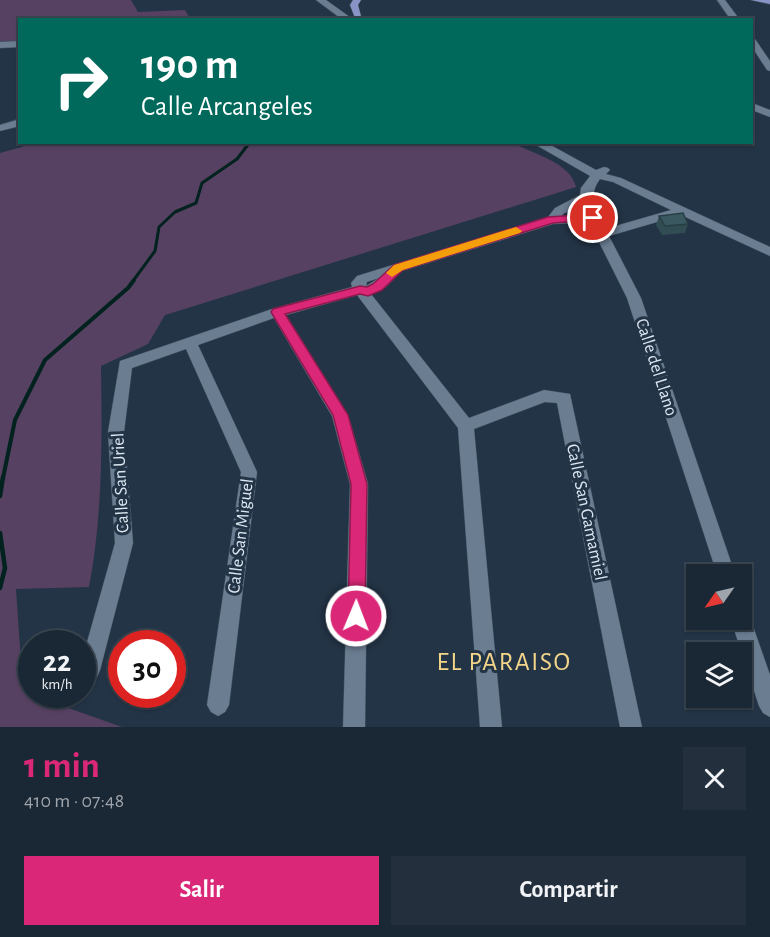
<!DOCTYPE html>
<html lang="es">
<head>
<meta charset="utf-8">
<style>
  body { margin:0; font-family:"Alegreya Sans",sans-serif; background:#232f3c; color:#f1f3f6; height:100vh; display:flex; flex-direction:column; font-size:22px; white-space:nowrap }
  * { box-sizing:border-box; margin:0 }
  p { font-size:20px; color:#9fa5ac }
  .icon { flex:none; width:33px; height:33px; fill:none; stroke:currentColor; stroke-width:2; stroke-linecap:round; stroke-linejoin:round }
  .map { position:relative; height:727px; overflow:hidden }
  .sheet { display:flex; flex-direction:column; background:#1a2734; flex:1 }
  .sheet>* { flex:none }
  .hud { position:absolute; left:18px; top:18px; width:735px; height:126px; border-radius:0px; box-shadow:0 2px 4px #0004,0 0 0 2px #38444f; background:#00695c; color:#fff; overflow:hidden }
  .needle { width:39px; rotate:236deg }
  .tools { position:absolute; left:686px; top:564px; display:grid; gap:12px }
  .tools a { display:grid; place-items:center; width:66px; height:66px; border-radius:0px; background:#1a2734; box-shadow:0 2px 4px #0004,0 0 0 2px #38444f; font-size:30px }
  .speed { position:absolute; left:18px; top:630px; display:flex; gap:12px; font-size:30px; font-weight:700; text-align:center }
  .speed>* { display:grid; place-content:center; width:78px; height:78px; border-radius:50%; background:#1a2734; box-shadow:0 2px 4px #0004,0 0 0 2px #38444f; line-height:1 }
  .speed small { font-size:15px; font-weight:400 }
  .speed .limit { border:9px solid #d22; background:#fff; color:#111 }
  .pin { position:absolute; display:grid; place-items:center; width:51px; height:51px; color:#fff; margin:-26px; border:3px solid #fff; border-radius:50%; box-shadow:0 2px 6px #0007 }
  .me { position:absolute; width:66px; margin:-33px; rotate:1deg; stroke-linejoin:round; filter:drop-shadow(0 0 4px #0008) }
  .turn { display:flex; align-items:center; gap:21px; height:126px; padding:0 24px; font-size:27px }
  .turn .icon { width:78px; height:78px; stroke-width:2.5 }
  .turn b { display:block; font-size:42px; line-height:51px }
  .round { display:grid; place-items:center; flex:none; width:63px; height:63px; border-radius:0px; background:#232f3c }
  .head { display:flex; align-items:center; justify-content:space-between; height:102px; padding:0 24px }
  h1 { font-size:36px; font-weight:600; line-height:45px; color:#db2777 }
  .cta { display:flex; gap:12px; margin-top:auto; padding:12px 24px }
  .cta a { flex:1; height:69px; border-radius:0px; background:#db2777; color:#fff; font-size:24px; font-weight:600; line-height:69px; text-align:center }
  .cta a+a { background:#232f3c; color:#f1f3f6 }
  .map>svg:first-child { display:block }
  .green { fill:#574162 }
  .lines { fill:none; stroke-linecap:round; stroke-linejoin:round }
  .stream-far2 { stroke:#01221e; stroke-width:3 }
  .stream-far1 { stroke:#01221e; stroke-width:4 }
  .stream { stroke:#01221e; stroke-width:4.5 }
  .minor-casing { stroke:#41515f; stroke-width:1 }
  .major-casing { stroke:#41515f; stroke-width:1 }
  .minor { fill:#6a7d91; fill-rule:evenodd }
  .major { fill:#8a93c6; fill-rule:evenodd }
  .wall { fill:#314c53 }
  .building { fill:#395860; stroke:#283e43; stroke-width:1.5 }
  .route { fill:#db2777; stroke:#8e194d; stroke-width:1.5 }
  .slow { fill:#f59e0b }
  .labels { text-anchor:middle; stroke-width:6; stroke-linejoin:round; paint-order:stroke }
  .street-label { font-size:18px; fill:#dce7f2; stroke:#233446 }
  .near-quarter-label { font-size:26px; letter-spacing:1.5px; fill:#f3d58a; stroke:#233446 }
</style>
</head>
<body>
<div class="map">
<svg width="770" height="727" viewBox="0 0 770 727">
  <rect width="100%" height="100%" fill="#233446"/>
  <!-- green -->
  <path class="green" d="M 0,0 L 131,0 L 138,12 L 185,10 L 190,19 L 20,20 L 19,46 L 0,47 Z
    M 29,142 L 513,143 C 533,154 570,162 576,187 L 165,315 L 148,344 L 101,366 C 102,441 103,513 89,587 L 16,589 L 23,692 L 122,727 L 0,727 L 0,153 L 22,147 Z"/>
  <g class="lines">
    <!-- stream-far2 -->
    <path class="stream-far2" d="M 133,281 L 155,251 L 159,227 L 175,212 L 196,203 L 202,183 L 237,159 L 250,142"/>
    <!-- stream-far1 -->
    <path class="stream-far1" d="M 3,478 L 15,420 L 45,360 L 128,288 L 134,280"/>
    <!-- stream -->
    <path class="stream" d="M 0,496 L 3,477
      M 0,533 L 5,568 L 0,588"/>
    <!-- minor casing -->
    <g class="minor-casing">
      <path id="minor" d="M 316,0 L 326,0 L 354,20 L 343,20 Z
        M 717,0 L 725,0 L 740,20 L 731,20 Z
        M 752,38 L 755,39 L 770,61 L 770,71 L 767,70 L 752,47 Z
        M 20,41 L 20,47 L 0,48 L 0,42 Z
        M 752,103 L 770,110 L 770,117 L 752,110 Z
        M 20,119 L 20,126 L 0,131 L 0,125 Z
        M 531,142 L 545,142 L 596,170 L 604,167 L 608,168 L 610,170 L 606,174 L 621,178 L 770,247 L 770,256 L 681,215 L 609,236 L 641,298 L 735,574 L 717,574 L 627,298 L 589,222 L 553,224 L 402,271 L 386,287 L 371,294 L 469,418 L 544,390 L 570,394 L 642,727 L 620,727 L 557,403 L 545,402 L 474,429 L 502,727 L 480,727 L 458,428 L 357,295 L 286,315 L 348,415 L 368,484 L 365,727 L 343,727 L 350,484 L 332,416 L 274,318 L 198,345 L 257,472 L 229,705 L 225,712 L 218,716 L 211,712 L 207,705 L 241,472 L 186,349 L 132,368 L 124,432 L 133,543 L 100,670 L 97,677 L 90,680 L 83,677 L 82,660 L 115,543 L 108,432 L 120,361 L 272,309 L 352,287 L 351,283 L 357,276 L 548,217 L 555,208 L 580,195 L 581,188 L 590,176 ZM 600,179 L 613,182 L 671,210 L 605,229 C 596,212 587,196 600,179 ZM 582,204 L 586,215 L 562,216 L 563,214 ZM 379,278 L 366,286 L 367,282 Z
        M 741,610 L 748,612 L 770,675 L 770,717 L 763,713 L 759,706 L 731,620 L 741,620 Z"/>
    </g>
    <!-- major casing -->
    <g class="major-casing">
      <path id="major" d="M 353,0 L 361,0 L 358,5 L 362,20 L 355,18 L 350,5 Z
        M 751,0 L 770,0 L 770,4 Z"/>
    </g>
    <!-- minor -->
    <use href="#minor" class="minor"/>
    <!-- major -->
    <use href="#major" class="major"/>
  </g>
  <!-- wall -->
  <path class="wall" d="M 659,216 L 688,224 L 685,233 L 662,235 L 656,225 Z"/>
  <!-- building -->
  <path class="building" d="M 683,213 L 688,224 L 665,226 L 659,216 Z"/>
  <!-- route -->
  <path class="route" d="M 593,214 L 598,218 L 597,220 L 553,223 L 403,270 L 382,290 L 368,296 L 360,294 L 285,314 L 348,415 L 367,484 L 365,616 L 363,622 L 356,625 L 350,622 L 348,616 L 351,484 L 333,415 L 271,312 L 273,309 L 360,286 L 367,287 L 373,284 L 394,265 L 548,217 Z"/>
  <!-- slow -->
  <path class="slow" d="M 516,227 L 522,231 L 520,233 L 403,270 L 392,277 L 386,273 L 394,265 Z"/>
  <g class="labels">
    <!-- street labels -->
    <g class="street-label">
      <text transform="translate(657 367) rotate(72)" y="6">Calle del Llano</text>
      <text transform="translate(120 483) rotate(-93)" y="6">Calle San Uriel</text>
      <text transform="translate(587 512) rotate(78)" y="6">Calle San Gamamiel</text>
      <text transform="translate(240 536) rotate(-83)" y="6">Calle San Miguel</text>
    </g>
    <!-- near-quarter labels -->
    <g class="near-quarter-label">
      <text x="504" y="670">EL PARAISO</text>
    </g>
  </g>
</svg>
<div class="tools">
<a><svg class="needle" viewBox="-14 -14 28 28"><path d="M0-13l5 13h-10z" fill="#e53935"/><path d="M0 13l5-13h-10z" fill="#9fa5ac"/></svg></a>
<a><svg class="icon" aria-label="layers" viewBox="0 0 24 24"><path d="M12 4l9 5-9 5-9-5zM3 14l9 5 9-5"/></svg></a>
</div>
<div class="speed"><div>22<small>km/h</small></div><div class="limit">30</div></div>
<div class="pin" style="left:593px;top:218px;background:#d93025"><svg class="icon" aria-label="arrive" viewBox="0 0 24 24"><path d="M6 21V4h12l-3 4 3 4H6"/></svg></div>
<svg class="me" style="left:356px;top:616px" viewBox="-20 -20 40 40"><circle r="17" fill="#db2777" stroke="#fff" stroke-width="3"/><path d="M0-11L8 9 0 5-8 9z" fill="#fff"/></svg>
<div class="hud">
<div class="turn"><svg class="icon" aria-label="right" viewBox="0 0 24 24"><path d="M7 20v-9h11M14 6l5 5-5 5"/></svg><div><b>190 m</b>Calle Arcangeles</div></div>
</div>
</div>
<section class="sheet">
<div class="head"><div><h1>1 min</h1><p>410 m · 07:48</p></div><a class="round"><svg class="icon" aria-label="close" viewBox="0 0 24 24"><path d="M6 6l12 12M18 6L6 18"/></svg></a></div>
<div class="cta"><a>Salir</a><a>Compartir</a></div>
</section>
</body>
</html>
